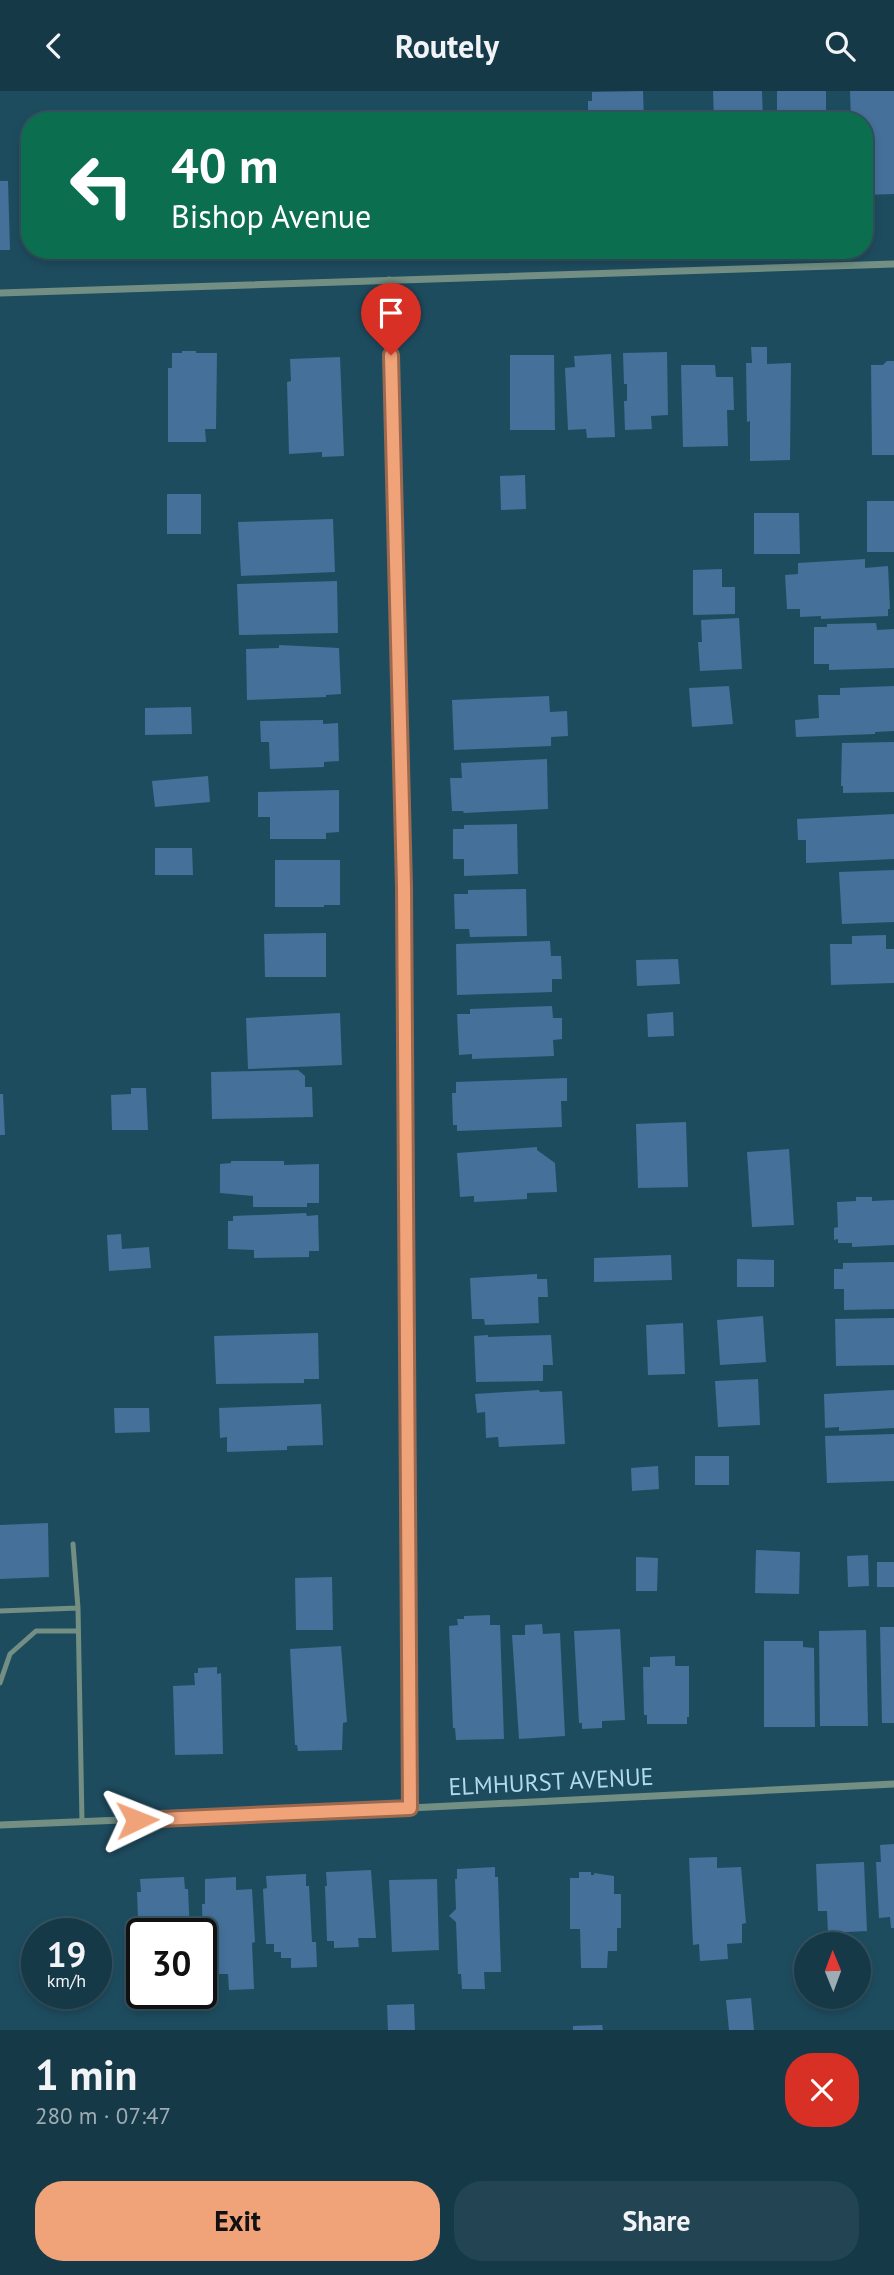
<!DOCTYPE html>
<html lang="en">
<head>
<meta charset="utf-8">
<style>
  body { margin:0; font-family:"PT Sans",sans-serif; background:#234452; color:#f1f3f6; height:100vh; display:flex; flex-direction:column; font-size:26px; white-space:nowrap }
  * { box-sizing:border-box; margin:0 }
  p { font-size:23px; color:#9eacb4 }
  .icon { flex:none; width:38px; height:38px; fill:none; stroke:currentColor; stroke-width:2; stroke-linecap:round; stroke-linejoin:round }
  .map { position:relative; height:1939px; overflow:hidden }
  .details { display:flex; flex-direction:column; background:#163947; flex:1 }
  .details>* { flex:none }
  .hud { position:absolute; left:21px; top:21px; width:852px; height:147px; border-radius:28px; box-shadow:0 4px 10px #0003,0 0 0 2px #355360; background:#0b6e4f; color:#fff; overflow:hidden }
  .needle { width:46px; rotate:359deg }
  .controls { position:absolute; left:794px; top:1841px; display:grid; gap:14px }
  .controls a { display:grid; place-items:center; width:77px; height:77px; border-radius:50%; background:#163947; box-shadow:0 4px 10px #0003,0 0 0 2px #355360; font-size:35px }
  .speed { position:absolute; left:21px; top:1827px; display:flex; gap:14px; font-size:35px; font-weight:700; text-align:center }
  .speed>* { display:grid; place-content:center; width:91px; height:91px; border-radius:50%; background:#163947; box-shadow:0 4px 10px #0003,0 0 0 2px #355360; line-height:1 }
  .speed small { font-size:18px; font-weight:400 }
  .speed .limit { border:4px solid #111; border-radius:10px; background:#fff; color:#111 }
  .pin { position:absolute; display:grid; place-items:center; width:60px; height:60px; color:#fff; margin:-72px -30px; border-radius:50% 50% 50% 0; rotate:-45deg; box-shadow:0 0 7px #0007 }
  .pin .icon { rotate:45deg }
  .me { position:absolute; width:77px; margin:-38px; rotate:88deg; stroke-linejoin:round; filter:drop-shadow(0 0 5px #0008) }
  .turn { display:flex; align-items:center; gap:24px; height:147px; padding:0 35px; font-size:32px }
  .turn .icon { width:91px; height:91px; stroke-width:2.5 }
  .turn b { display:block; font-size:49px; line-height:60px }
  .round { display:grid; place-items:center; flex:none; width:74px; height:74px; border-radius:28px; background:#234452 }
  .summary { display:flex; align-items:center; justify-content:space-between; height:119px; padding:0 35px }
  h1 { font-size:42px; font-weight:700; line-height:52px }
  .action { display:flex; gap:14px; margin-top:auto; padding:14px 35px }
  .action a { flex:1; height:80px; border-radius:28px; background:#f0a279; color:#111; font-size:28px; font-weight:700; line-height:80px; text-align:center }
  .action a+a { background:#234452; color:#f1f3f6 }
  header { display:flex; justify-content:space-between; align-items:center; height:91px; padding:0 35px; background:#163947; font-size:32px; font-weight:700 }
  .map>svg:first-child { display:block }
  .building { fill:#447099 }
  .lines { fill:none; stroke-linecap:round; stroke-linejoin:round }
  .service { stroke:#738f84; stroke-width:5 }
  .minor { stroke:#738f84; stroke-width:7 }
  .route-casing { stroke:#9c694f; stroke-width:18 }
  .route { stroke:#f0a279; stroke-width:12 }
  .labels { text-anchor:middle; stroke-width:7; stroke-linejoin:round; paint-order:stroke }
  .street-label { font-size:24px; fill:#b2daed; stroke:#1e4c5f }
</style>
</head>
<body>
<header><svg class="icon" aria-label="back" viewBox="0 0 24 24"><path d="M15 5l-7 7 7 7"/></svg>Routely<svg class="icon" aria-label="search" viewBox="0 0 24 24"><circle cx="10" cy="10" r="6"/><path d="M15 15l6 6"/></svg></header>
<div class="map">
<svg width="894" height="1939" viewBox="0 0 894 1939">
  <rect width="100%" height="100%" fill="#1e4c5f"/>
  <!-- building -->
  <path class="building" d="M 643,0 L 644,30 L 593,30 L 593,22 L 588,22 L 588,10 L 592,10 L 592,1 Z
    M 713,0 L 762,0 L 763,30 L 714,30 Z
    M 777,0 L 826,0 L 826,30 L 777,30 Z
    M 850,0 L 894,0 L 894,103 L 864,104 L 864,30 L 851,30 Z
    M 0,90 L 8,90 L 10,159 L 0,159 Z
    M 751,256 L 767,256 L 767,273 L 791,272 L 790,369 L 750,370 L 750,330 L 747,331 L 746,272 L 752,272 Z
    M 182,260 L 196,260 L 196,262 L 217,262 L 216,338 L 205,338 L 206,351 L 168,351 L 168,277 L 172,277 L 172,262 L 182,262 Z
    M 667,261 L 668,324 L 651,325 L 652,338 L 625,339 L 624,310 L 627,310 L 627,293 L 624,293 L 623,262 Z
    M 611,263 L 615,346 L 587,347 L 586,338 L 568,339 L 565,277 L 575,276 L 574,265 Z
    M 510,264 L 554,264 L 555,339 L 510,339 Z
    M 340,266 L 344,365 L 322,366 L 322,361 L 289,363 L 287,291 L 291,290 L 290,268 Z
    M 887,270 L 894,270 L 894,364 L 872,364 L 871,274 L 883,274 Z
    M 681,274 L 715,274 L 716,286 L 733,286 L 734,319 L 727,319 L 728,355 L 683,356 Z
    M 525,384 L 526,418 L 501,419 L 500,385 Z
    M 167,403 L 201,403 L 201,443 L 167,443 Z
    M 867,410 L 894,410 L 894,461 L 867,461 Z
    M 754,422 L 799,422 L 800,463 L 754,463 Z
    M 333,428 L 335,481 L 241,485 L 238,431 Z
    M 865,468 L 865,477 L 888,475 L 890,518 L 888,518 L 888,525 L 821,528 L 821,525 L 800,526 L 800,518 L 787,518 L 785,484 L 798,483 L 798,472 Z
    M 722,478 L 722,496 L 735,496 L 735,523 L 693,524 L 693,479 Z
    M 337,490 L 338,542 L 239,544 L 237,493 Z
    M 739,527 L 742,578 L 700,580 L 698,551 L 702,551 L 701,529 Z
    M 876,532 L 877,539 L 894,538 L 894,577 L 829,579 L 829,573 L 814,573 L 814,536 L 827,536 L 827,533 Z
    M 279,554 L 339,557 L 341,603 L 326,604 L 326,606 L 247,609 L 246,558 L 279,557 Z
    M 729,595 L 733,633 L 692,636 L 689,597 Z
    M 894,595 L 894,640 L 875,641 L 875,643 L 796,646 L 795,629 L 819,627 L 818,604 L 840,604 L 840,597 Z
    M 549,605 L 550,621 L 567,620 L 568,645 L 551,646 L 551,655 L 454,659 L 452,609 Z
    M 191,616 L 192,643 L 145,644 L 145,617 Z
    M 323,629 L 323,633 L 338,632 L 339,670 L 324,671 L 324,676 L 270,678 L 269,651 L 261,651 L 260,630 Z
    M 894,651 L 894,701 L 843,702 L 843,695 L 841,695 L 842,652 Z
    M 547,668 L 548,718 L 464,722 L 463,720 L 452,720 L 450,687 L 462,687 L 461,672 Z
    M 208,685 L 210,711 L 155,716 L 152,690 Z
    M 339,699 L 339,741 L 326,742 L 326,748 L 270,748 L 270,726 L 258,726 L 258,701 Z
    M 894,723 L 894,768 L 806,772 L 806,749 L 798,749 L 797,728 Z
    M 517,733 L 518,783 L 464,785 L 464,768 L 453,768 L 453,738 L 464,738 L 464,734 Z
    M 155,757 L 192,757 L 193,784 L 155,784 Z
    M 275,769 L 340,769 L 340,814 L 324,814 L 324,816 L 275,816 Z
    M 894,779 L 894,831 L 842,833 L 839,781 Z
    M 526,798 L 527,845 L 470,846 L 469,838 L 455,838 L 454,803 L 468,803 L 468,799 Z
    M 326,842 L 326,886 L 265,886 L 264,843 Z
    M 886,844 L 886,858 L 894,858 L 894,892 L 831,894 L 830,853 L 852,853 L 852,845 Z
    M 550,850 L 551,865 L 561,865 L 562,888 L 552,888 L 552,901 L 457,904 L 456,853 Z
    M 678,868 L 680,893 L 637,895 L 636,869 Z
    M 552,915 L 553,927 L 562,927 L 562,948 L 553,949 L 554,965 L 472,968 L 472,963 L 459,964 L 457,923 L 470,923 L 470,918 Z
    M 673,921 L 674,945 L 648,946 L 647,923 Z
    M 340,922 L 342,974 L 248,978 L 246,927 Z
    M 298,979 L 305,985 L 305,996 L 312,996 L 313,1026 L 212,1028 L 211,981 Z
    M 567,987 L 567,1010 L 561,1010 L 562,1036 L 457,1040 L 457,1034 L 453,1034 L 452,1002 L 456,1002 L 456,991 Z
    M 131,997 L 146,997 L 148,1039 L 112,1039 L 111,1004 L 131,1003 Z
    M 0,1003 L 3,1003 L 5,1044 L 0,1044 Z
    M 686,1031 L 688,1096 L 638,1097 L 636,1033 Z
    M 537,1056 L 537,1059 L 555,1072 L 557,1101 L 527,1102 L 527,1108 L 474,1111 L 474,1105 L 460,1106 L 457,1062 Z
    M 789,1058 L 794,1134 L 752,1136 L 747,1061 Z
    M 231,1070 L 284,1070 L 284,1074 L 319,1073 L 319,1112 L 307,1112 L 307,1116 L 253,1116 L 253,1105 L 220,1102 L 220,1073 L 231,1072 Z
    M 856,1106 L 872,1106 L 872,1110 L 894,1109 L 894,1154 L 852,1156 L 852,1152 L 838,1152 L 838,1148 L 834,1149 L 834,1137 L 838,1136 L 837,1111 L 856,1110 Z
    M 306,1122 L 307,1125 L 318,1124 L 319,1160 L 309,1160 L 309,1166 L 254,1167 L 254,1159 L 228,1158 L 228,1130 L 233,1130 L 233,1125 Z
    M 121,1143 L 122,1158 L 149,1156 L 151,1177 L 109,1180 L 107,1144 Z
    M 671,1164 L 672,1189 L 594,1191 L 594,1167 Z
    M 737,1168 L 774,1169 L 774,1196 L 737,1196 Z
    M 894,1171 L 894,1218 L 844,1219 L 844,1198 L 834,1198 L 834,1178 L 843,1178 L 843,1172 Z
    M 537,1183 L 537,1188 L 547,1188 L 548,1206 L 538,1206 L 539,1232 L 485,1234 L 484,1228 L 472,1228 L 470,1187 Z
    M 763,1225 L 766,1271 L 720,1274 L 717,1229 Z
    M 894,1227 L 894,1274 L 836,1275 L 835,1228 Z
    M 683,1232 L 685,1283 L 648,1284 L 646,1234 Z
    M 318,1242 L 319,1288 L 304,1288 L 304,1292 L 216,1293 L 214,1245 Z
    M 488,1244 L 488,1246 L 551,1244 L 553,1274 L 543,1274 L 543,1290 L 476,1291 L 474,1245 Z
    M 758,1288 L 760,1334 L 718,1336 L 715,1290 Z
    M 539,1299 L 540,1301 L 562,1300 L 565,1353 L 499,1356 L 498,1346 L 486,1347 L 485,1321 L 477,1322 L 475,1303 Z
    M 894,1299 L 894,1337 L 839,1340 L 839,1336 L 825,1337 L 824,1303 Z
    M 321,1313 L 323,1354 L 287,1355 L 287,1359 L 227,1361 L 227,1346 L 220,1347 L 219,1317 Z
    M 114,1317 L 149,1317 L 150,1341 L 115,1342 Z
    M 894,1343 L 894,1390 L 827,1392 L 825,1345 Z
    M 695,1365 L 729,1365 L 729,1394 L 695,1394 Z
    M 658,1375 L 659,1398 L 632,1400 L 631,1377 Z
    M 48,1432 L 49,1486 L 0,1488 L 0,1434 Z
    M 756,1459 L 800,1461 L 799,1503 L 755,1502 Z
    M 868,1464 L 869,1495 L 848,1496 L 847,1465 Z
    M 636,1466 L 658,1467 L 657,1500 L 636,1500 Z
    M 877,1471 L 894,1471 L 894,1496 L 877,1496 Z
    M 332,1486 L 333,1539 L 296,1539 L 295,1487 Z
    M 490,1524 L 490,1534 L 500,1534 L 504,1648 L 456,1649 L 455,1637 L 453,1637 L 449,1535 L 458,1534 L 457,1528 L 464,1528 L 464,1525 Z
    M 542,1533 L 543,1543 L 560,1542 L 565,1645 L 519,1648 L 512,1544 L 525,1544 L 525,1534 Z
    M 880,1536 L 894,1536 L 894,1632 L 882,1632 Z
    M 620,1538 L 625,1629 L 602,1630 L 602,1637 L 582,1638 L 582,1632 L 579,1632 L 574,1540 Z
    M 866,1539 L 868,1635 L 820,1635 L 819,1540 Z
    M 764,1550 L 803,1550 L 803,1556 L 814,1557 L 815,1636 L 764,1636 Z
    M 341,1555 L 347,1631 L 343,1632 L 342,1659 L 298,1660 L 297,1654 L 295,1654 L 290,1558 Z
    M 675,1565 L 675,1575 L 689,1575 L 689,1626 L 687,1626 L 687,1633 L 647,1633 L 647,1624 L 644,1624 L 643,1576 L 650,1576 L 650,1566 Z
    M 217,1576 L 217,1583 L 221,1582 L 223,1663 L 175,1664 L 173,1595 L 195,1594 L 194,1582 L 198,1582 L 198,1577 Z
    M 894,1753 L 894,1837 L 891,1837 L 890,1826 L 879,1827 L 876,1771 L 881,1771 L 880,1754 Z
    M 717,1766 L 717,1777 L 741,1776 L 746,1832 L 742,1833 L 742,1852 L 727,1853 L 728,1868 L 700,1870 L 699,1853 L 693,1854 L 689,1767 Z
    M 864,1771 L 867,1840 L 828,1842 L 827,1820 L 818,1820 L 816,1773 Z
    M 495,1776 L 495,1786 L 498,1786 L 501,1881 L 484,1881 L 485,1898 L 462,1898 L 461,1883 L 458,1883 L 456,1831 L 449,1825 L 456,1818 L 455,1788 L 457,1788 L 457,1778 Z
    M 371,1779 L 376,1847 L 358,1847 L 359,1856 L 334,1857 L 334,1850 L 327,1850 L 325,1795 L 327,1795 L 326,1781 Z
    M 579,1781 L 591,1781 L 591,1784 L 594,1784 L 594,1782 L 614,1785 L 614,1803 L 621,1803 L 621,1837 L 617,1837 L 617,1860 L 608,1860 L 607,1877 L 581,1877 L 580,1838 L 570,1838 L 570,1787 L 579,1787 Z
    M 306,1783 L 306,1795 L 309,1795 L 312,1851 L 316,1851 L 317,1876 L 291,1877 L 291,1867 L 281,1867 L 281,1861 L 274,1861 L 274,1853 L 266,1853 L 263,1798 L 267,1797 L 266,1785 Z
    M 184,1786 L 185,1798 L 188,1798 L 190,1843 L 142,1843 L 142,1856 L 139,1856 L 137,1801 L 141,1801 L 140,1788 Z
    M 236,1786 L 236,1799 L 252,1798 L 255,1851 L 252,1852 L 254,1898 L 229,1899 L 228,1883 L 217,1883 L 216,1865 L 208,1865 L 207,1854 L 203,1854 L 202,1813 L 205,1813 L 205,1788 Z
    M 437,1788 L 439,1859 L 392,1861 L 389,1789 Z
    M 751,1907 L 754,1939 L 729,1939 L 726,1909 Z
    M 414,1913 L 415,1939 L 388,1939 L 387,1914 Z
    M 602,1934 L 603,1939 L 573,1939 L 573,1935 Z"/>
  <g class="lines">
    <!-- service -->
    <path class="service" d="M 73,1453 L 78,1517 L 82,1731
      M 0,1520 L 78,1517
      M 0,1592 L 10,1563 L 36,1540 L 78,1540"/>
    <!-- minor -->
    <path class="minor" d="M 389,189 L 403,796 L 410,1717
      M 0,202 L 894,173
      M 0,1734 L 410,1717 L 894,1693"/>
  </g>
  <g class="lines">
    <!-- route casing -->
    <g class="route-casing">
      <path id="route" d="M 137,1729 L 410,1717 L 404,796 L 391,264"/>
    </g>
    <!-- route -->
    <use href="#route" class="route"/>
  </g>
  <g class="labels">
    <!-- street labels -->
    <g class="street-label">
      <text transform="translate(551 1691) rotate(-3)" y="8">ELMHURST AVENUE</text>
    </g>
  </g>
</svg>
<div class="controls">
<a><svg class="needle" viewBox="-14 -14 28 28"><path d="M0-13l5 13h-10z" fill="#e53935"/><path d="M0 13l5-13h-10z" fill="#9eacb4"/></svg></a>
</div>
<div class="speed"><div>19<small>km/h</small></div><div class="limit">30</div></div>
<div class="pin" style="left:391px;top:264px;background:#d93025"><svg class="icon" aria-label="arrive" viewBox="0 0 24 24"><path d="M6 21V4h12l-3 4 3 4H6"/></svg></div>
<svg class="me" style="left:137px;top:1729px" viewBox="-20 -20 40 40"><path d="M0-17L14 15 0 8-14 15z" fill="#f0a279" stroke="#fff" stroke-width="4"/></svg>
<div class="hud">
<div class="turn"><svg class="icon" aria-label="left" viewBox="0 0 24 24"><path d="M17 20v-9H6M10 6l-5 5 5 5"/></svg><div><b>40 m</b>Bishop Avenue</div></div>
</div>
</div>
<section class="details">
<div class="summary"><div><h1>1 min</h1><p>280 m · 07:47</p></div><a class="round" style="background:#d93025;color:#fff"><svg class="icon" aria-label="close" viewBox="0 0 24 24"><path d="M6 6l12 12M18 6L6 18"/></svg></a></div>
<div class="action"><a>Exit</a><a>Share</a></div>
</section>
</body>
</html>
